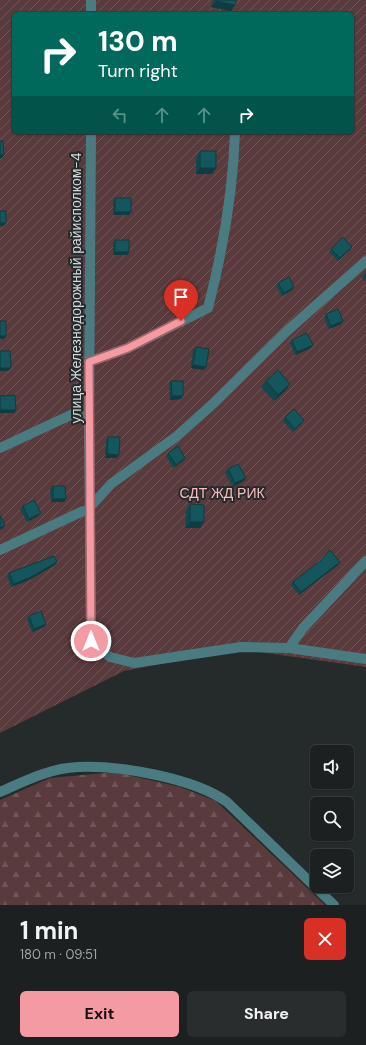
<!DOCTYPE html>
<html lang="en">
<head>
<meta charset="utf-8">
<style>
  body { margin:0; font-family:"DM Sans",sans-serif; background:#292d2d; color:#f1f3f6; height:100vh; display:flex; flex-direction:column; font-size:15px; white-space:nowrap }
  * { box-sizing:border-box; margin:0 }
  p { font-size:13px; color:#a0a3a5 }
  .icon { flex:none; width:22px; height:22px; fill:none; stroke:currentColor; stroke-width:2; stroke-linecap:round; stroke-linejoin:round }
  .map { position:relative; height:905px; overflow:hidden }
  .drawer { display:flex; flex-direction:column; background:#1c2020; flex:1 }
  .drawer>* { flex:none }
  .hud { position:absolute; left:12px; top:12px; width:342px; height:122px; border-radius:6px; box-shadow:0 1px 3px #0004,0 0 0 1px #3a3e3e; background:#00695c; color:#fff; overflow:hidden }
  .buttons { position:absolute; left:310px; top:745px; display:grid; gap:8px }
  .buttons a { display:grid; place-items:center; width:44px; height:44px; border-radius:6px; background:#1c2020; box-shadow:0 1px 3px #0004,0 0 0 1px #3a3e3e; font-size:20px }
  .pin { position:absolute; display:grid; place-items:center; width:34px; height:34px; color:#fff; margin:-41px -17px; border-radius:50% 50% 50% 0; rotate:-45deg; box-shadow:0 0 4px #0007 }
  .pin .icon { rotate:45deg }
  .me { position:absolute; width:44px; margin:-22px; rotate:0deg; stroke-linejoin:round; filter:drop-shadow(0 0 3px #0008) }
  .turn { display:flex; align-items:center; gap:14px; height:84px; padding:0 20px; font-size:18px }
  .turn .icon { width:52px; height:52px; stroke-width:2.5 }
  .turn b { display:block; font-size:28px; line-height:34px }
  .lanes { display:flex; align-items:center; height:38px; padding:0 20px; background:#0003; justify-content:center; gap:20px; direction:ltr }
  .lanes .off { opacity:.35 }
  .round { display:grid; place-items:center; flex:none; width:42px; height:42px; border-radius:6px; background:#292d2d }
  .headline { display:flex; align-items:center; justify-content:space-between; height:68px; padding:0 20px }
  h1 { font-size:24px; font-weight:700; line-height:30px }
  .action { display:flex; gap:8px; margin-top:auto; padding:8px 20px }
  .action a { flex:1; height:46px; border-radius:6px; background:#f49aa2; color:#111; font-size:16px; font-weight:700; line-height:46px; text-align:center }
  .action a+a { background:#292d2d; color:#f1f3f6 }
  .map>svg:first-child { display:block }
  .forest { fill:url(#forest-firs) }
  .garden { fill:url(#garden-furrows); fill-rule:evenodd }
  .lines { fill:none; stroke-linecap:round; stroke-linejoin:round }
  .minor { stroke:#497b81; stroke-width:10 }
  .wall { fill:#12494f }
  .shaded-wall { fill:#0f3c40 }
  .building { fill:#15555c; stroke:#0f3c40 }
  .route-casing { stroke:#9f6469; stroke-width:10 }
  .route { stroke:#f49aa2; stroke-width:7 }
  .labels { text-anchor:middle; stroke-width:4; stroke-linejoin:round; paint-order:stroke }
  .street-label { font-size:14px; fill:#d4d8d8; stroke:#252a2b }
  .park-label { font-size:14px; fill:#fbbbbf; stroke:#252a2b }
</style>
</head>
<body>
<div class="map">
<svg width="366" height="905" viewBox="0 0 366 905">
  <defs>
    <pattern id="forest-firs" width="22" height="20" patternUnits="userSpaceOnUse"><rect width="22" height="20" fill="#593a3d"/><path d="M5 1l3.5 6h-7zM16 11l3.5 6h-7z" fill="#705658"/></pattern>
    <pattern id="garden-furrows" width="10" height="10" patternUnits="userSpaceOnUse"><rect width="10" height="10" fill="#593a3d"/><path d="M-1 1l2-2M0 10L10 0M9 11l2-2" fill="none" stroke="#705658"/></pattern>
  </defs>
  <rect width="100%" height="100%" fill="#252a2b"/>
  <!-- forest -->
  <path class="forest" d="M 115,772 L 180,787 L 216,801 L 325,905 L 0,905 L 0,800 L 50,778 Z"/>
  <!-- garden -->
  <path class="garden" d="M 0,0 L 366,0 L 366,667 L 238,649 L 124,671 L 0,733 ZM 14,14 L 352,14 L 352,132 L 14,132 Z"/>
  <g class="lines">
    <!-- minor -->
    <path class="minor" d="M 91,14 L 91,0
      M 91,132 L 89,419 L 91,641 L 110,657 L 134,663 L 241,647 L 289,648 L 366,659
      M 89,362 L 128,348 L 208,308 C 223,250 233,192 235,132
      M 0,448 L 75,413 L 89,419
      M 90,507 L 111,484 L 177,436 L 215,402 L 288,330 L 366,261
      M 0,550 L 83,511
      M 289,648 L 303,628 L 366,561
      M 0,792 C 25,781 50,768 78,767 C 119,765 194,778 227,802 L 334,905"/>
  </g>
  <!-- wall -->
  <path class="wall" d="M 213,0 L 236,0 L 231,11 L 211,7 Z
    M 200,151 L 216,168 L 212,174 L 196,174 L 196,157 Z
    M 115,198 L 129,215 L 113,215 L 113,201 Z
    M 115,240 L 129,252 L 127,255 L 113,255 L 113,243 Z
    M 352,247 L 350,250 L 338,261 L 329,252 L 331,249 Z
    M 366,272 L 366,282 L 362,277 Z
    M 278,283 L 292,290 L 282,296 L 276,286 Z
    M 326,314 L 341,324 L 329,329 L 324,318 Z
    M 292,340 L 311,348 L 295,355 L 290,343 Z
    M 196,347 L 204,370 L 191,368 L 193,350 Z
    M 171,381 L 183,396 L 181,399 L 170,400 L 169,384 Z
    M 266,381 L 290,384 L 286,390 L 274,401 L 261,387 Z
    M 285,417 L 304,420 L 302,423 L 293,432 L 283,421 Z
    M 108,437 L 117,458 L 105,458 L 106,440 Z
    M 168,453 L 183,461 L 173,468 L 166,456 Z
    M 228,469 L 244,481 L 233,487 L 225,473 Z
    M 53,486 L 66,499 L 64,502 L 51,502 L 50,489 Z
    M 190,504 L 204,522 L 200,528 L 185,528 L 186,510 Z
    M 23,506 L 38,516 L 27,522 L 20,509 Z
    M 57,562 L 55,565 L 29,580 L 11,587 L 7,576 L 9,573 Z
    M 340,562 L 338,565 L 299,595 L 291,585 L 293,582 Z
    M 29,616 L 46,624 L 44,627 L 32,632 L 27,619 Z"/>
  <!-- shaded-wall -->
  <path class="shaded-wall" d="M 216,1 L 235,5 L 231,11 L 211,7 Z
    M 0,155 L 4,155 L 2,158 L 0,159 Z
    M 200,168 L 216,168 L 212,174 L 196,174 Z
    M 115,212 L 131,212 L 129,215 L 113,215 Z
    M 0,223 L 6,223 L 4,226 L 0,226 Z
    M 352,247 L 350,250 L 338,261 L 340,258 Z
    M 115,252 L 129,252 L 127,255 L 113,255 Z
    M 294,287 L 292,290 L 282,296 L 284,293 Z
    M 343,321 L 341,324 L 329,329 L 331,326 Z
    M 0,336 L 6,336 L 4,339 L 0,339 Z
    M 313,345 L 311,348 L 295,355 L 297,352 Z
    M 193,365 L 206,367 L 204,370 L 191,368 Z
    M 0,368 L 11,368 L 8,371 L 0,371 Z
    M 290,384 L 286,390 L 274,401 L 278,395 Z
    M 172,396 L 183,396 L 181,399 L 170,400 Z
    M 0,410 L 16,410 L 14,413 L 0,413 Z
    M 304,420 L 302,423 L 293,432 L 295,429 Z
    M 107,454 L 119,455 L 117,458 L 105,458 Z
    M 185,458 L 183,461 L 173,468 L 176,465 Z
    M 246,478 L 244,481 L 233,487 L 235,483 Z
    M 53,499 L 66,499 L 64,502 L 51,502 Z
    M 41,513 L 38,516 L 27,522 L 29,519 Z
    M 190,522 L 204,522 L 200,528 L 185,528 Z
    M 5,525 L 3,528 L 0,530 L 0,528 Z
    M 57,562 L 55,565 L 29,580 L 11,587 L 14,584 Z
    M 340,562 L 338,565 L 299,595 L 301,592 Z
    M 46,624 L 44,627 L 32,632 L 34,629 Z"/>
  <!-- building -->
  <path class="building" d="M 216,0 L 236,0 L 235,5 L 216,1 Z
    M 140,12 L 140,14 L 128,14 L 128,13 Z
    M 0,141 L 3,141 L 4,155 L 0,155 Z
    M 200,151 L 216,151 L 216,168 L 200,168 Z
    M 115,198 L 131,198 L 131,212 L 115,212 Z
    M 0,211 L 6,211 L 6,223 L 0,223 Z
    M 343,237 L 352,247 L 340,258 L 331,249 Z
    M 115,240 L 129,240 L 129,252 L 115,252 Z
    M 289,277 L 294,287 L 284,293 L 278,283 Z
    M 338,309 L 343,321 L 331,326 L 326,314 Z
    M 0,321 L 6,321 L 6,336 L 0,336 Z
    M 307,333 L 313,345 L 297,352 L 292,340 Z
    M 196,347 L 209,349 L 206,367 L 193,365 Z
    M 0,351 L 10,351 L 11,368 L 0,368 Z
    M 278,370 L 290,384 L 278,395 L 266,381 Z
    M 171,381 L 183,381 L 183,396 L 172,396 Z
    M 15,395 L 16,410 L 0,410 L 0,396 Z
    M 294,409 L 304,420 L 295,429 L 285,417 Z
    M 108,437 L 120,437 L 119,455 L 107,454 Z
    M 178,446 L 185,458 L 176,465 L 168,453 Z
    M 238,464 L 246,478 L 235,483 L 228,469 Z
    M 53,486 L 65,486 L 66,499 L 53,499 Z
    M 34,500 L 41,513 L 29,519 L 23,506 Z
    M 190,504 L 204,505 L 204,522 L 190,522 Z
    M 0,515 L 5,525 L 0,528 Z
    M 330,550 L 340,562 L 301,592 L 293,582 L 320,561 Z
    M 54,556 L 57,562 L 31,577 L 14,584 L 9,573 Z
    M 41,611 L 46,624 L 34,629 L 29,616 Z"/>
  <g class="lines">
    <!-- route casing -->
    <g class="route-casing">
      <path id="route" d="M 91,641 L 89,362 L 128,348 L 181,321"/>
    </g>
    <!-- route -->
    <use href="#route" class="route"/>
  </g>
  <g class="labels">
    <!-- street labels -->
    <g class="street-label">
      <text transform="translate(76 288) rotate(-90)" y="5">улица Железнодорожный райисполком-4</text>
    </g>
    <!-- park labels -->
    <g class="park-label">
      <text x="222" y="498">СДТ ЖД РИК</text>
    </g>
  </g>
</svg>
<div class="buttons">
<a><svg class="icon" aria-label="sound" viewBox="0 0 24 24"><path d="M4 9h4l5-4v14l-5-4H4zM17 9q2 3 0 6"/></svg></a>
<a><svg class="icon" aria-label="search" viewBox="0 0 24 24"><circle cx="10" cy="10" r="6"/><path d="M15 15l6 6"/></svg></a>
<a><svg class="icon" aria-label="layers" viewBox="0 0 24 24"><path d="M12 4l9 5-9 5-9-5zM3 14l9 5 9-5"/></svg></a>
</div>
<div class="pin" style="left:181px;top:321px;background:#d93025"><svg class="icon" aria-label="arrive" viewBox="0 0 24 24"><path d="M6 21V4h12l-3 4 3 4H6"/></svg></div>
<svg class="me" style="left:91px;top:641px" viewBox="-20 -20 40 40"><circle r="17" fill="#f49aa2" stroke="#fff" stroke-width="3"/><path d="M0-11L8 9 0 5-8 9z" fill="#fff"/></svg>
<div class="hud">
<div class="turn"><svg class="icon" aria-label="right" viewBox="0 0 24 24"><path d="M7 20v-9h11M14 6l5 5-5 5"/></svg><div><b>130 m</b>Turn right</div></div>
<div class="lanes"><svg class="icon off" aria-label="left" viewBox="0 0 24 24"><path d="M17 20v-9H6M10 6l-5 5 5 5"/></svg><svg class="icon off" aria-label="ahead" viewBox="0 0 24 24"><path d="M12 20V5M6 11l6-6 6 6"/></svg><svg class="icon off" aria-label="ahead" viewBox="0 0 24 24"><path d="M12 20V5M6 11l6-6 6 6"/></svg><svg class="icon" aria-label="right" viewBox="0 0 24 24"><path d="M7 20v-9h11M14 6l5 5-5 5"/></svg></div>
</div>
</div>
<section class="drawer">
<div class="headline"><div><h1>1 min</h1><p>180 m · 09:51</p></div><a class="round" style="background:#d93025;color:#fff"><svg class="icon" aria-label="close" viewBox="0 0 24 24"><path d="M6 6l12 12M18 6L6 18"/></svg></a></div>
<div class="action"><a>Exit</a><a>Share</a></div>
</section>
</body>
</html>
